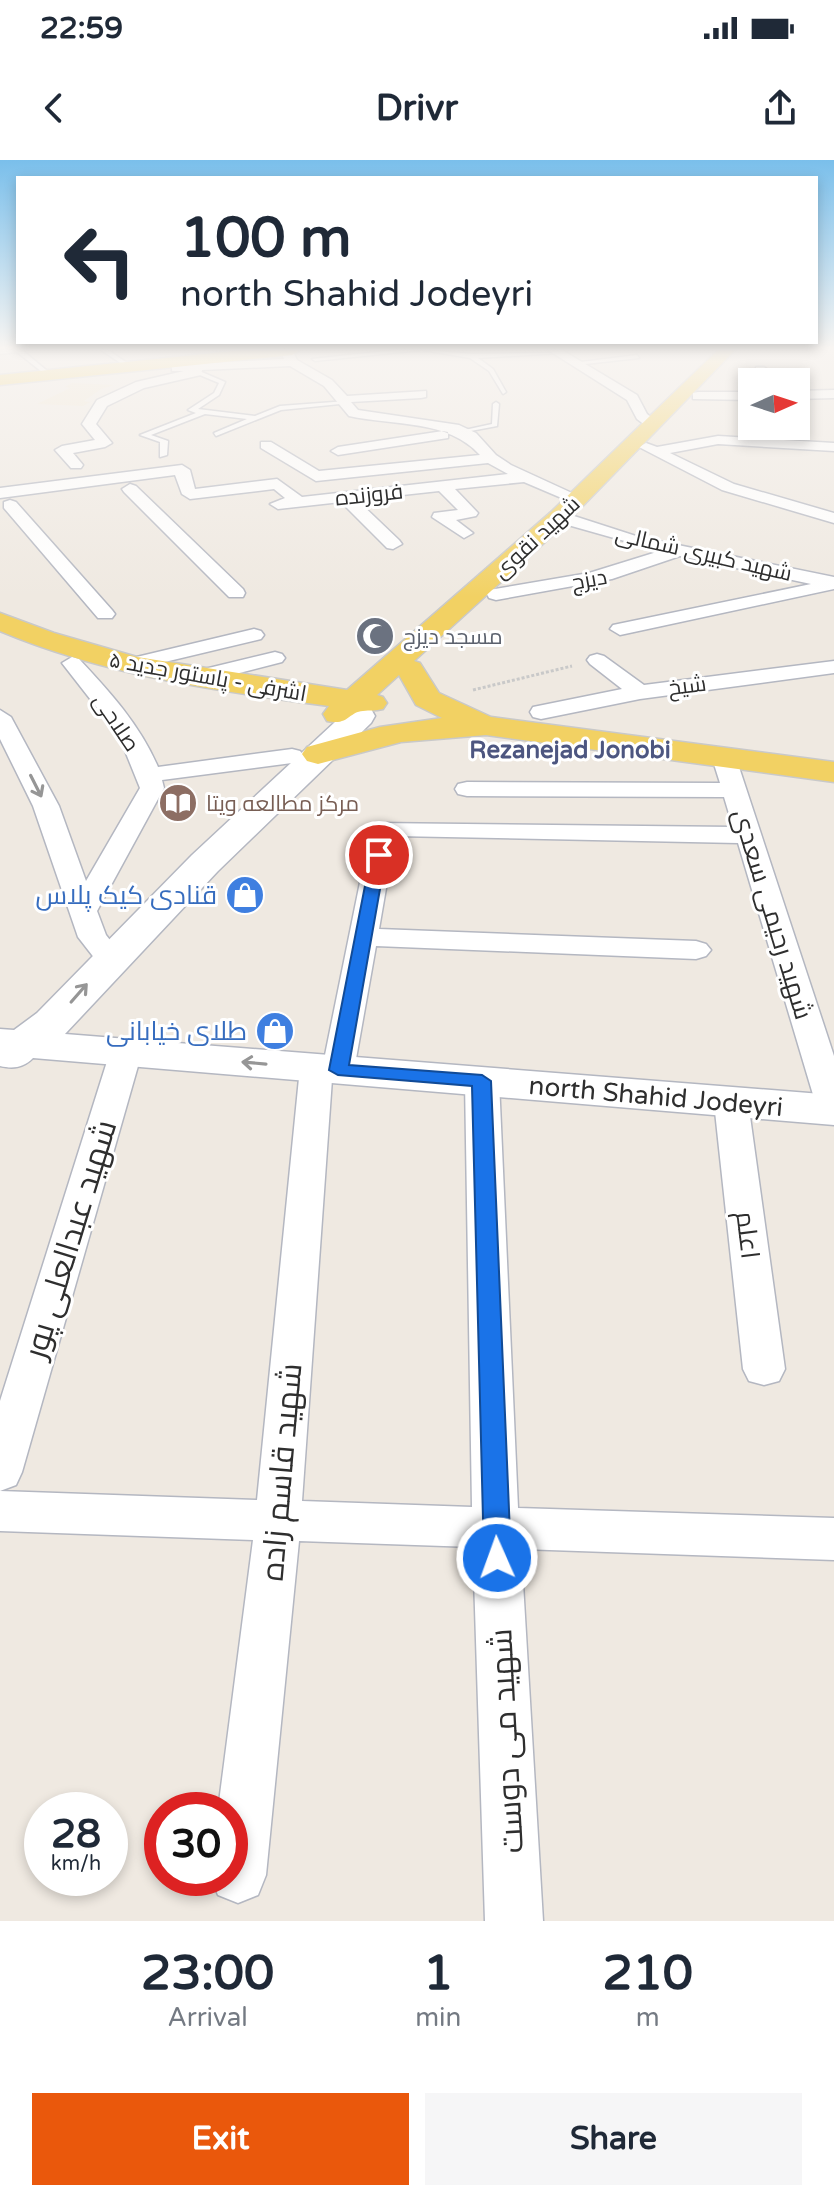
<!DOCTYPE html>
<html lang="en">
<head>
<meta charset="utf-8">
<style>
  body { margin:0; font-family:"Varela Round",Cairo,sans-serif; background:#f6f6f7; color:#1f2937; height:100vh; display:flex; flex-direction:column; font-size:30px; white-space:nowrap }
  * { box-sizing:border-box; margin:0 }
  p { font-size:26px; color:#747a83 }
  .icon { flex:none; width:44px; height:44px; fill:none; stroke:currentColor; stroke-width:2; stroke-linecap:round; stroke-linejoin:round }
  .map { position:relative; height:1761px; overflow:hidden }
  .drawer { display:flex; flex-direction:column; background:#fff; flex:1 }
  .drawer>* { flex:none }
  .hud { position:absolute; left:16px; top:16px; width:802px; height:168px; border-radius:0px; box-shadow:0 4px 12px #0003; background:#fff; color:#1f2937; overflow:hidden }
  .needle { width:52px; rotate:87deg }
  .fabs { position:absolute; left:738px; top:208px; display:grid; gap:16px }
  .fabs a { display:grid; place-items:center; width:72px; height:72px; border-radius:0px; background:#fff; box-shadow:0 4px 12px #0003; font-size:40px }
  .speed { position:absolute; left:24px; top:1632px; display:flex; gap:16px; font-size:40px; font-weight:700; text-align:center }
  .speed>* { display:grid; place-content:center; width:104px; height:104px; border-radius:50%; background:#fff; box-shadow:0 4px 12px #0003; line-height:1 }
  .speed small { font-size:20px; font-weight:400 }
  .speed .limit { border:12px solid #d22; background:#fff; color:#111 }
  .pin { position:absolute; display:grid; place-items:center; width:68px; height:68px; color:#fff; margin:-34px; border:4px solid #fff; border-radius:50%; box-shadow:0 2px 8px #0007 }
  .me { position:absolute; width:88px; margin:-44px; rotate:358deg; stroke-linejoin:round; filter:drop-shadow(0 0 6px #0008) }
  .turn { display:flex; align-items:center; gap:28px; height:168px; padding:0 32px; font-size:36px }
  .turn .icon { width:104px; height:104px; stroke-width:2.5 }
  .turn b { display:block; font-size:56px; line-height:68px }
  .eta { display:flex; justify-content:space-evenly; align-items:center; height:136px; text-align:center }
  .eta b { font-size:48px; font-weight:800; line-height:56px }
  .button { display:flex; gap:16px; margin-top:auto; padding:16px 32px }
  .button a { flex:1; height:92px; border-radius:0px; background:#ea580c; color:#fff; font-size:32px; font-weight:800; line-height:92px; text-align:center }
  .button a+a { background:#f6f6f7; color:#1f2937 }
  .status { display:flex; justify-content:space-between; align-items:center; height:56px; padding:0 40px; background:#fff; direction:ltr }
  .status svg { height:22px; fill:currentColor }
  header { display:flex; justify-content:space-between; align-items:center; height:104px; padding:0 32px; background:#fff; font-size:36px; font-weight:800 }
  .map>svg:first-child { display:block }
  .education { fill:#f0e6d1 }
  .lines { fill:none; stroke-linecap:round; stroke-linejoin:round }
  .lane-casing { stroke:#b4b7c1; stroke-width:3 }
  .street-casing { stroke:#b4b7c1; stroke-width:3 }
  .secondary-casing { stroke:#b4b7c1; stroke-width:3 }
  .primary-casing { stroke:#c9c9c9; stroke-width:3 }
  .path { stroke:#c9c9c9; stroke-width:3; stroke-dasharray:3 2; stroke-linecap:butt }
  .lane { fill:#fff; fill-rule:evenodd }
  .street { fill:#fff; fill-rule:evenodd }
  .secondary { fill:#fff; fill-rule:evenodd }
  .primary { fill:#f2d163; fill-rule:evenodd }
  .oneway { stroke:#969696 }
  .route { fill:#1a73e8; stroke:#114b97; stroke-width:2 }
  .labels { text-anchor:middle; stroke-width:6; stroke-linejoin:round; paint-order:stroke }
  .far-street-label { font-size:22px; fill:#2e2e2e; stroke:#fff }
  .far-worship-label { font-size:22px; fill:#5b616d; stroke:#fff; text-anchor:start }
  .far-education-label { font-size:22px; fill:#785e54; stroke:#fff; text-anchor:start }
  .far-neighbourhood-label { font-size:24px; font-weight:bold; fill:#4d5680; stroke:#fff }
  .shop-label { font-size:26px; fill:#366cbe; stroke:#fff; text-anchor:end }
  .street-label { font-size:26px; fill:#2e2e2e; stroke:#fff }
  .near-street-label { font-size:32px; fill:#2e2e2e; stroke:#fff }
</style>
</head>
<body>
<div class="status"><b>22:59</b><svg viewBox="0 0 49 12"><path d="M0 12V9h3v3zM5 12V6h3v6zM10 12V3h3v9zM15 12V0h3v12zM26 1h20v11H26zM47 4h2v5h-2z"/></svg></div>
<header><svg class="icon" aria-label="back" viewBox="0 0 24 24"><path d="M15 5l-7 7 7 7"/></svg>Drivr<svg class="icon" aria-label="share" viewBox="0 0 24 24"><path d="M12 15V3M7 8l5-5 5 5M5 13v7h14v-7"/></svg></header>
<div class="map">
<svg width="834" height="1761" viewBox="0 0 834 1761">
  <rect width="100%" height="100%" fill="#efe9e1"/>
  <!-- education -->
  <path class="education" d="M 72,223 L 114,225 L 101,229 L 84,241 L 90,242 L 83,246 L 37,244 L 70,228 L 65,227 Z"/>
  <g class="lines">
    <!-- lane casing -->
    <g class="lane-casing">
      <path id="lane" d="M 0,190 L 22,190 L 52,215 L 47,216 L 17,192 L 0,194 Z
        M 101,190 L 108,190 L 133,207 L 128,208 Z
        M 396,190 L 421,190 L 315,201 L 312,199 Z
        M 423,190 L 472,194 L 561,193 L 478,198 L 493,209 L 506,232 L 503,234 L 489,211 L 470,198 Z
        M 637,195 L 639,198 L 576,205 L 573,203 Z
        M 197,210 L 225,222 L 219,235 L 198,249 L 255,256 L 280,246 L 347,241 L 350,243 L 281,250 L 216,276 L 214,273 L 247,259 L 205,254 L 151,275 L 168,281 L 167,295 L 160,297 L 160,282 L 140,275 L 196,253 L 188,250 L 214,233 L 219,223 L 195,213 Z
        M 496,242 L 499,244 L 497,266 L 460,273 L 460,271 L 492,264 L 493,244 Z"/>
    </g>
    <!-- street casing -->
    <g class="street-casing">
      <path id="street" d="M 280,190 L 292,190 L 297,200 L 332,220 L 347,236 L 426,231 L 426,237 L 421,238 L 351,242 L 358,250 L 459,265 L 476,273 L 496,295 L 511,305 L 585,339 L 583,342 L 571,342 L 524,322 L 455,329 L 478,353 L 476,356 L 456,360 L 473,373 L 464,378 L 432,357 L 434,353 L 458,350 L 439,331 L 357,340 L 399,380 L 402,384 L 393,389 L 387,388 L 341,342 L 278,349 L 270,344 L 285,338 L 274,329 L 190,339 L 182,334 L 175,315 L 0,338 L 0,328 L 182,305 L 190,310 L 195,329 L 277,319 L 302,337 L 508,314 L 488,303 L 316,321 L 261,288 L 261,282 L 271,282 L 319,311 L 480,295 C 448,259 394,266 349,256 L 324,226 L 290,206 L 202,210 L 201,215 L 144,228 L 107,246 L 96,264 L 112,283 L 105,287 L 73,293 L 83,305 L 81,308 L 71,308 L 55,290 L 62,286 L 95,280 L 82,264 L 97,240 L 136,222 L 184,211 L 172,211 L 172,205 L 284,199 Z
        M 548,190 L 562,190 L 637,235 L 647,254 L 661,265 L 649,268 L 637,259 L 627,240 Z
        M 756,207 L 764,207 L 783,222 L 769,222 L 756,213 Z
        M 834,230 L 834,238 L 796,239 L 796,231 Z
        M 698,232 L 752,232 L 752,240 L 693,239 L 693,233 Z
        M 443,271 L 448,272 L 448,278 L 338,295 L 331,291 L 338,287 Z
        M 718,276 L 834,283 L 834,291 L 718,284 L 670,293 L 734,324 L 834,353 L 834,363 L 722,330 L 639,287 L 646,283 L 657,287 Z
        M 130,324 L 136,326 L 243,429 L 245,433 L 243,437 L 229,437 L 124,332 L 122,329 Z
        M 10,340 L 16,342 L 112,450 L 115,454 L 112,458 L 98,458 L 4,348 L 4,342 Z
        M 574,356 L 639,377 L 834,417 L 834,429 L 620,475 L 610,469 L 613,465 L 811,424 L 680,396 L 612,419 L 496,440 L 489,438 L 487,434 L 489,430 L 589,413 L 660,391 L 568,365 L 566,361 Z
        M 254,469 L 261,471 L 264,475 L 261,479 L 131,510 L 121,504 L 124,500 Z
        M 275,492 L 282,494 L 285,498 L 282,502 L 196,524 L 185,518 L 188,513 Z
        M 597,494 L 604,496 L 644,525 L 834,501 L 834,513 L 640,539 L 541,559 L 533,557 L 530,552 L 533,547 L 622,529 L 590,504 L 587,500 L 590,496 Z
        M 72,497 L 79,499 C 110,532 140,565 158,607 L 292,589 L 300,591 L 304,596 L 300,601 L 292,603 L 162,620 L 164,628 L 97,751 L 106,775 L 124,798 L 119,804 L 109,807 L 99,804 L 78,777 L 33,646 L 0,579 L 0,550 L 11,557 L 59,646 L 86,721 L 140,628 L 119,576 L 62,503 Z
        M 726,597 L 734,599 L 738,604 L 834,896 L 834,959 L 822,956 L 817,948 L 738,683 L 395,676 L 379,769 L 696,781 L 706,784 L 711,790 L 706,796 L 696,799 L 376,786 L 354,910 L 350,917 L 332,919 L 302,1341 L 472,1347 L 465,921 L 470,914 L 482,911 L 494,914 L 499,921 L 518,1348 L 834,1358 L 834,1400 L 521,1389 L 543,1761 L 485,1761 L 473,1387 L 299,1381 L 266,1715 L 258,1735 L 238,1743 L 218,1735 L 211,1718 L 230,1718 L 230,1650 L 218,1650 L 253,1380 L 0,1371 L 0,1331 L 257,1340 L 300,908 L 304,901 L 324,900 L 371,668 L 375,663 L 733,667 L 724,637 L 467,636 L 458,634 L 455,629 L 458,624 L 467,622 L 720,623 L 714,604 L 718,599 Z
        M 126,882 L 137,885 L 142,892 L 22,1312 L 16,1325 L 0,1331 L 0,1241 L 110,892 L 115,885 Z
        M 731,931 L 743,934 L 748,942 L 785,1209 L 779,1221 L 764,1225 L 749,1221 L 743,1209 L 714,942 L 719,934 Z"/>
    </g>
    <!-- secondary casing -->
    <g class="secondary-casing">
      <path id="secondary" d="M 360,547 L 371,549 L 375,556 L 371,563 L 218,711 L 65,874 L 834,935 L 834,965 L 33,898 C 23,908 13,909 0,906 L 0,869 L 14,870 L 37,853 L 192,695 L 349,549 Z"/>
    </g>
    <!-- primary casing -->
    <g class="primary-casing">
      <path id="primary" d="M 243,190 L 300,190 L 292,195 L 0,225 L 0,215 Z
        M 718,190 L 735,190 L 567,362 L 414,501 L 420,503 L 439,533 L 491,557 L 834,602 L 834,622 L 486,575 L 401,582 L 318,604 L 307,601 L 302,594 L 307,587 L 380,567 L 442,558 L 416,545 L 399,515 L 377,535 L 383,537 L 387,543 L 383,549 C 375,551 370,550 363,551 C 348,552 349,566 327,561 L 323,554 L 329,546 C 216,531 105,515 0,471 L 0,453 L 54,473 L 137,497 L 347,530 L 551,352 Z"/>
    </g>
    <!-- path -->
    <path class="path" d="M 473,530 L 572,506"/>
    <!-- lane -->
    <use href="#lane" class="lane"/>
    <!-- street -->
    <use href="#street" class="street"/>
    <!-- secondary -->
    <use href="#secondary" class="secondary"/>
    <!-- primary -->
    <use href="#primary" class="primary"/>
  </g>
  <!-- one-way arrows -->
  <defs><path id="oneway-shaft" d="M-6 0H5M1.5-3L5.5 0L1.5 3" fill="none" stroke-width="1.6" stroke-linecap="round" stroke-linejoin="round" transform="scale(2)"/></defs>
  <g class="oneway">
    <use href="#oneway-shaft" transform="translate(36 626) rotate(63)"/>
    <use href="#oneway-shaft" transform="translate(79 833) rotate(-49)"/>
    <use href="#oneway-shaft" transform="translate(254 903) rotate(-175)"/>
  </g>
  <!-- sky -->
  <linearGradient id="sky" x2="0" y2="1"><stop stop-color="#7abfeb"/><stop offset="0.43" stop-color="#f8f5f2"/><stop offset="1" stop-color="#f8f5f2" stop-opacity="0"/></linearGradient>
  <rect width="834" height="437" fill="url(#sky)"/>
  <!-- route -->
  <path class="route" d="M 379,690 L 386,695 L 349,905 L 482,915 L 491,921 L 511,1398 L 507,1406 L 497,1410 L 488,1406 L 484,1398 L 472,926 L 338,915 L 329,910 L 371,695 Z"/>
  <!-- icons -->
  <defs>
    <g id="mosque-disc" transform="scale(2)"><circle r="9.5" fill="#6b7280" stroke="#fff"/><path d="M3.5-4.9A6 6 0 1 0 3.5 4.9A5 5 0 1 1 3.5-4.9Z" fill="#fff"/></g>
    <g id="library-disc" transform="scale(2)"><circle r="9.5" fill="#8d6e63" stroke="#fff"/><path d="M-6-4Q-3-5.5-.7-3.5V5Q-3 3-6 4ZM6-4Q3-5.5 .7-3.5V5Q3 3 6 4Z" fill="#fff"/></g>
    <g id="shop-disc" transform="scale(2)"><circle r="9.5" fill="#3f7fe0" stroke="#fff"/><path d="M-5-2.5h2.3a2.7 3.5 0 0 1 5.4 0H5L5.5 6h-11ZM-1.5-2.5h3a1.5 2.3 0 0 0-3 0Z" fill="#fff"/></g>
  </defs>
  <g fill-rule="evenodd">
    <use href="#mosque-disc" x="375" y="476"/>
    <use href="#library-disc" x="178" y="643"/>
    <use href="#shop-disc" x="245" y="735"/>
    <use href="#shop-disc" x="275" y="871"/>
  </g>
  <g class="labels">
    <!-- far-street labels -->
    <g class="far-street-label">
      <text transform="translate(369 334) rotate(-6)" y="8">فروزنده</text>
      <text transform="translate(536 377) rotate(-43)" y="8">شهید نقوی</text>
      <text transform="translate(704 393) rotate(13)" y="8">شهید کبیری شمالی</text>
      <text transform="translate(589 419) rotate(-10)" y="8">دیزج</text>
      <text transform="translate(208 516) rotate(10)" y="8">اشرفی - پاستور جدید ۵</text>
      <text transform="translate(687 525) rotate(-7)" y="8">شیخ</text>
      <text transform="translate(117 562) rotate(56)" y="8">صلاحی</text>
    </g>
    <!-- far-worship labels -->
    <g class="far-worship-label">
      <text x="403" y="484">مسجد دیزج</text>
    </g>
    <!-- far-education labels -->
    <g class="far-education-label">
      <text x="206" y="651">مرکز مطالعه ویتا</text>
    </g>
    <!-- far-neighbourhood labels -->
    <g class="far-neighbourhood-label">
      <text x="570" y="598">Rezanejad Jonobi</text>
    </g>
    <!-- shop labels -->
    <g class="shop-label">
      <text x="217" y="744">قنادی کیک پلاس</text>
      <text x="247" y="880">طلای خیابانی</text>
    </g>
    <!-- street labels -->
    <g class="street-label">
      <text transform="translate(773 754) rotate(73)" y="9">شهید رحیمی سعدی</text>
      <text transform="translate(656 936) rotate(5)" y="9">north Shahid Jodeyri</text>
      <text transform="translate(748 1075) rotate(83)" y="9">اعلم</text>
    </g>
    <!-- near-street labels -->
    <g class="near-street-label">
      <text transform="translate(70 1079) rotate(-73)" y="11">شهید عبدالعلی پور</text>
      <text transform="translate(281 1312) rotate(-85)" y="11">شهید قاسم زاده</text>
      <text transform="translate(506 1581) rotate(-93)" y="11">شهید می دوست</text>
    </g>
  </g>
</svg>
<div class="fabs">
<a><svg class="needle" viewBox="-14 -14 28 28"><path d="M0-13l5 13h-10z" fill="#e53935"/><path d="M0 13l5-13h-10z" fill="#747a83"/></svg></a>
</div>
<div class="speed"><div>28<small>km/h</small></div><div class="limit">30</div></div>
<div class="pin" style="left:379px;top:695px;background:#d93025"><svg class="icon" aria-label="arrive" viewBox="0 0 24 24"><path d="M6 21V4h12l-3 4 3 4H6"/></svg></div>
<svg class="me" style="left:497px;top:1398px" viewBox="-20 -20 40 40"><circle r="17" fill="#1a73e8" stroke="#fff" stroke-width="3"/><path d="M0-11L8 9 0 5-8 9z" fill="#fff"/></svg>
<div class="hud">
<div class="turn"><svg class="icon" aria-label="left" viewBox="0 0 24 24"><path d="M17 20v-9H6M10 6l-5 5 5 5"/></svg><div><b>100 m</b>north Shahid Jodeyri</div></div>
</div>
</div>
<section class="drawer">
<div class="eta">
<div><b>23:00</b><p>Arrival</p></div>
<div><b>1</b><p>min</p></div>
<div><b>210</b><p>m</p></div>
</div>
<div class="button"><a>Exit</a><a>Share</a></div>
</section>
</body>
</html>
